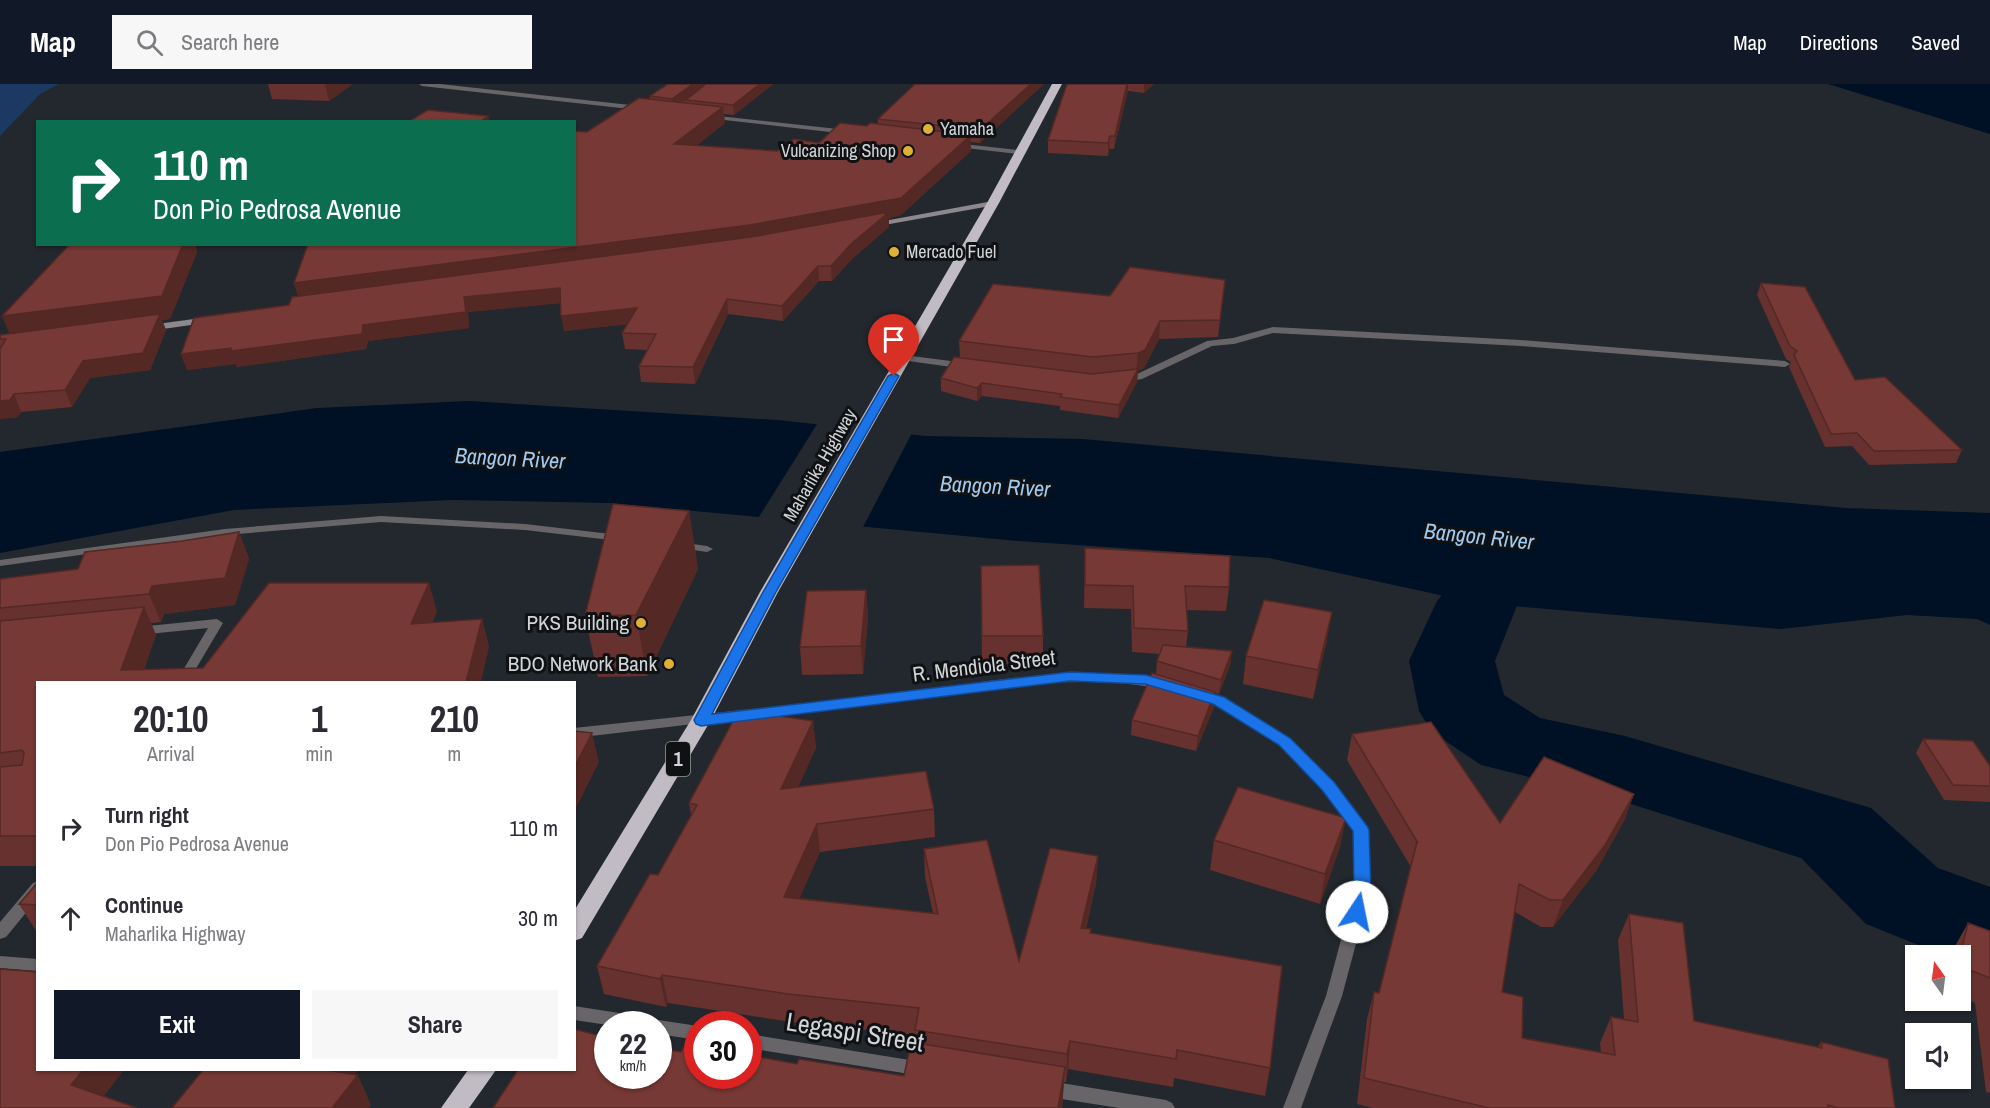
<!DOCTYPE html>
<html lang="en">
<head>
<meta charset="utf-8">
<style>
  body { margin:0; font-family:"Archivo Narrow",sans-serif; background:#f7f7f7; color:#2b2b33; height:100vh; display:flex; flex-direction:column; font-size:22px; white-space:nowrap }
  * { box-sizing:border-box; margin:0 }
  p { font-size:20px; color:#7c7c81 }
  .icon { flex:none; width:33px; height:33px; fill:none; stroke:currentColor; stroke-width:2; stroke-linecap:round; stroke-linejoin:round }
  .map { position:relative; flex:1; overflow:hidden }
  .sheet { position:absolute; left:36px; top:597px; width:540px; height:390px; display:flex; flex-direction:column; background:#fff; border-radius:0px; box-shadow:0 2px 4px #0004 }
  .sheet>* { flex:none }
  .guide { position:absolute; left:36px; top:36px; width:540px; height:126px; border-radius:0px; box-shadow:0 2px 4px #0004; background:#0b6e4f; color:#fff; overflow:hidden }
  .needle { width:39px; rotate:346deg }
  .fabs { position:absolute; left:1905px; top:861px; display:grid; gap:12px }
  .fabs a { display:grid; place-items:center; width:66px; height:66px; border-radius:0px; background:#fff; box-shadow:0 2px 4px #0004; font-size:30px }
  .speed { position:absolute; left:594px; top:927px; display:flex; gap:12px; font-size:30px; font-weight:700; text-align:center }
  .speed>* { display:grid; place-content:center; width:78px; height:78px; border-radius:50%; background:#fff; box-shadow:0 2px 4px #0004; line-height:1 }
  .speed small { font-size:15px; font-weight:400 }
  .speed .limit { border:9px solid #d22; background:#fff; color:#111 }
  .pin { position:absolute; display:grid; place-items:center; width:51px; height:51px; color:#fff; margin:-62px -26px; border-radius:50% 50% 50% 0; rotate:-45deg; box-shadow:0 0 6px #0007 }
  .pin .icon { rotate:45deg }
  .me { position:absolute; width:66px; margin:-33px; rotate:11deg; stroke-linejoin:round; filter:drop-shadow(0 0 4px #0008) }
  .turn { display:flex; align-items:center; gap:21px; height:126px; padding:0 18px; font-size:27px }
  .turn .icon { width:78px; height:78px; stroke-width:2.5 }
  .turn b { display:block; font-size:42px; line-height:51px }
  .eta { display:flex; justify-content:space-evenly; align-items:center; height:102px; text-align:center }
  .eta b { font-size:36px; font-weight:700; line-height:42px }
  .cta { display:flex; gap:12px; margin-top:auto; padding:12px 18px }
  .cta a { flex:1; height:69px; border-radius:0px; background:#111827; color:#fff; font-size:24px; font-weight:700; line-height:69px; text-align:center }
  .cta a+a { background:#f7f7f7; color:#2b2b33 }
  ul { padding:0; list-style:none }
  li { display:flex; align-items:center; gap:18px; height:90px; padding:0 18px }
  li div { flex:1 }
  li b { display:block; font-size:22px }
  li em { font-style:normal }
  header { display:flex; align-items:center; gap:36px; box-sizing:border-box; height:84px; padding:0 30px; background:#111827; color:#fff }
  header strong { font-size:28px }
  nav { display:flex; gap:33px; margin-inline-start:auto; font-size:21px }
  .search { width:420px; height:54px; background:#f7f7f7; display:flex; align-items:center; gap:15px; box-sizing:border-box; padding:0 21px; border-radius:0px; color:#7c7c81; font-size:22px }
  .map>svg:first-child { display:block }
  .green { fill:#1b3963 }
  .water { fill:#001025 }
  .pier { fill:#23282e }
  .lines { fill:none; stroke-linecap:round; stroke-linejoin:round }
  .river { fill:#001025; fill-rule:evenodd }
  .street { fill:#686568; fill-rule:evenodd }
  .secondary { fill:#8c888d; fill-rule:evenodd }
  .highway { fill:#c1bbc3; fill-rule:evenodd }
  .wall { fill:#66312e }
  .shaded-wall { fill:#532825 }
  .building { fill:#773935; stroke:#532825; stroke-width:1.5 }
  .route { fill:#1a73e8; stroke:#114b97; stroke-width:1.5 }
  .poi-dot { fill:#dfb034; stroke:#0f1113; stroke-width:2 }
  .labels { text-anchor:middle; stroke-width:6; stroke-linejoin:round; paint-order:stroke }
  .far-poi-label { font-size:18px; fill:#d1d4d8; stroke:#0f1113; text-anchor:start }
  .far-street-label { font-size:18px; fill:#d1d4d8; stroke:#0f1113 }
  .shield { fill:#0f1113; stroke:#979a9d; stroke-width:1.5 }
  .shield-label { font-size:20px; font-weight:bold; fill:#d1d4d8 }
  .poi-label { font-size:21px; fill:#d1d4d8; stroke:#0f1113; text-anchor:end }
  .street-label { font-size:21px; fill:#d1d4d8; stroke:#0f1113 }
  .water-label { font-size:22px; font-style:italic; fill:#a1caf1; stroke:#0f1113 }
  .near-street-label { font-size:26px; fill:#d1d4d8; stroke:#0f1113 }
</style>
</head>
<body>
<header>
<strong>Map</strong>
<div class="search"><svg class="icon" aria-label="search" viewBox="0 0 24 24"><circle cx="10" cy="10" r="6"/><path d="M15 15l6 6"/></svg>Search here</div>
<nav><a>Map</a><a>Directions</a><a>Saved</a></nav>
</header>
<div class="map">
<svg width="1990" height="1024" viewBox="0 0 1990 1024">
  <rect width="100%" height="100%" fill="#23282e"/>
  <!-- green -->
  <path class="green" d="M 0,0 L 59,0 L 40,10 L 0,52 Z"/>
  <!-- water -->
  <path class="water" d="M 1828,0 L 1990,0 L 1990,50 Z
    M 469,317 L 778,336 L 925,352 L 1083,355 L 1846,424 L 1990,429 L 1990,541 L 1977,535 L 1907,531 L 1781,545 L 1477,519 L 1269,474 L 1018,457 L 608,419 L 453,416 L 234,426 L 0,469 L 0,368 L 317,324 Z"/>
  <!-- pier -->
  <path class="pier" d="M 819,337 L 913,347 L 862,445 L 757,436 Z"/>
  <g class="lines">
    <!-- river -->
    <path class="river" d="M 1477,494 L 1506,502 L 1518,519 L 1495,577 L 1504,611 L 1540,634 L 1625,652 L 1871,724 L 1938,784 L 1990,803 L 1990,886 L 1960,877 L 1960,872 L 1946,872 L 1866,840 L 1801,774 L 1612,714 L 1481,681 L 1432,648 L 1419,627 L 1409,577 L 1436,519 L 1448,502 Z"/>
    <!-- street -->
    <path class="street" d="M 419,0 L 440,0 L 639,22 L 642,24 L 639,26 L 422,2 Z
      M 709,31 L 847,46 L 851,48 L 847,50 L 707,34 L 707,32 Z
      M 954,59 L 1019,66 L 1023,68 L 1019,70 L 957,63 L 954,63 Z
      M 1273,243 L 1521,256 L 1785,277 L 1790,280 L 1785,283 L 1521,262 L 1273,249 L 1234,260 L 1212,262 L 1142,295 L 1123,298 L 1118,295 L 1123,292 L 1137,290 L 1207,257 L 1233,254 Z
      M 904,271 L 966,279 L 971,282 L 966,285 L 901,276 L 901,272 Z
      M 381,432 L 525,440 L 619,451 L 625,454 L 619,457 L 525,446 L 381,438 L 225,451 L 0,482 L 0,476 L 225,445 Z
      M 678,458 L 707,462 L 713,465 L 707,468 L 674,463 L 672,461 L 674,459 Z
      M 217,535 L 223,539 L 188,598 L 176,598 L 208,544 L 138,551 L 132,547 L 138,543 Z
      M 1076,589 L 1136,591 L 1168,598 L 1169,601 L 1163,605 C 1123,597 1085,597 1045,599 L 574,654 L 574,644 L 836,616 L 1013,594 Z
      M 1200,608 L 1223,614 L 1289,655 L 1333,699 L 1368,746 L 1370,807 L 1342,912 L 1301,1024 L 1283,1024 L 1326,912 L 1354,807 L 1354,747 L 1323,705 L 1279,661 L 1213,620 L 1195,615 L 1193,612 Z
      M 38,797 L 38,814 L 6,853 L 0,855 L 0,838 L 33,799 Z
      M 0,872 L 38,875 L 38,887 L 0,884 Z
      M 574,922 L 645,933 L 651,935 L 652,938 L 658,936 L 698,942 L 698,956 L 658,950 L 658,940 L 608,941 L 574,936 Z
      M 748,950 L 922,978 L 928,980 L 931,985 L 928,990 L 922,992 L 748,964 Z
      M 1049,997 L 1166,1016 L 1172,1019 L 1175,1024 L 1119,1024 L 1049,1013 L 1043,1010 L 1040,1005 L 1043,1000 Z"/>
    <!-- secondary -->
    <path class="secondary" d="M 993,117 L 996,117 L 996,121 L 873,143 L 869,141 L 873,139 Z
      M 209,233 L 212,234 L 212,238 L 149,247 L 144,244 L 149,241 Z"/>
    <!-- highway -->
    <path class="highway" d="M 1052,0 L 1062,0 L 999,119 L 778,508 L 711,636 L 582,854 L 574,857 L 574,827 L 691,636 L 760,508 L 987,119 Z
      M 468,986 L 496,986 L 469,1024 L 441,1024 Z"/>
  </g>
  <!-- wall -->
  <path class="wall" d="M 268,0 L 353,0 L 329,17 L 272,15 Z
    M 668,0 L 773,0 L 734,31 L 724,30 L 725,39 L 696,62 L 777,67 L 819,59 L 867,42 L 878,40 L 878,35 L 1044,0 L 980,59 L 971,58 L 971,67 L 901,131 L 889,134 L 889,143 L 852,175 L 832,197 L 819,197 L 783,237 L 728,230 L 695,300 L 641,298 L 639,282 L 647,266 L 625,265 L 622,249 L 628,240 L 564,247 L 560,219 L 468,228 L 469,244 L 368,257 L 366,265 L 237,283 L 236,280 L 187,286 L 181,270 L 289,221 L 298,212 L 294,199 L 574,160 L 587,48 L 650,15 L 650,12 Z
    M 1067,0 L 1154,0 L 1144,9 L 1128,7 L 1114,65 L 1109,65 L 1108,72 L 1048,69 L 1048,56 Z
    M 70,160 L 195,160 L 197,168 L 170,235 L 162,236 L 166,246 L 150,286 L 90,294 L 72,323 L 21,328 L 18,333 L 0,335 L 0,251 L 9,249 Z
    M 1225,196 L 1218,253 L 1159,255 L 1144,284 L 1138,287 L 1137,298 L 1118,334 L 1060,326 L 1060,322 L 982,312 L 977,317 L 941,307 L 941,294 L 960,274 L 959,257 L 1110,212 Z
    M 1761,199 L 1855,296 L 1962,366 L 1956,379 L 1869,381 L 1852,362 L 1825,363 L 1789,283 L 1791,278 L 1786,275 L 1757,211 Z
    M 689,427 L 698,485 L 647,592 L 598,593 L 585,532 Z
    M 239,448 L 249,475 L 235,521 L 164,530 L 161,538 L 151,539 L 156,551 L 144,586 L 203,584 L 437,527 L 432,539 L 482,535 L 489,563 L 38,598 L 38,782 L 0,782 L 0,495 L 78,485 L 182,457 Z
    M 1085,464 L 1229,503 L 1226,527 L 1186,526 L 1188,547 L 1186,563 L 1232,567 L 1230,582 L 1219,610 L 1215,609 L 1214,623 L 1196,667 L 1131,651 L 1132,636 L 1156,590 L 1157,577 L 1160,570 L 1132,568 L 1131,525 L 1084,524 Z
    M 981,482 L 1043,552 L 1043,580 L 982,580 Z
    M 866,506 L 868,534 L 863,590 L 802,591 L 800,563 Z
    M 1327,556 L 1313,615 L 1243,600 L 1246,572 Z
    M 813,637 L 816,664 L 798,703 L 934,725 L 935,753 L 820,768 L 799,814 L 933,829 L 925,793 L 924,765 L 1019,877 L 1098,772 L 1096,800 L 1086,845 L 1270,984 L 1265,1012 L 1174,994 L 1173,1003 L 1068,985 L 1066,998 L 1064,998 L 1062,1024 L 493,1024 L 608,954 L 681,968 L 904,992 L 915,959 L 915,951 L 791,938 L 668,919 L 666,923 L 604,910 L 597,882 L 658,791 L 691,731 L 689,719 Z
    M 1352,650 L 1500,739 L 1634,710 L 1624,737 L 1596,787 L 1553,843 L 1541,843 L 1515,828 L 1502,908 L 1522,954 L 1601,969 L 1600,959 L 1611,933 L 1624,935 L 1618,856 L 1629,830 L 1694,937 L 1818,963 L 1821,958 L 1895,1024 L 1373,1024 L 1357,1020 L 1367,935 L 1374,908 L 1379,909 L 1411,783 L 1347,676 Z
    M 1923,655 L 1990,682 L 1990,718 L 1944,716 L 1916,669 Z
    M 1214,756 L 1340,763 L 1320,820 L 1210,786 Z
    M 38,798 L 38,850 L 19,820 Z
    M 1968,839 L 1990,847 L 1990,1009 L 1986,1008 L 1975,919 L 1960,913 L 1960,872 L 1952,872 L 1954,864 Z"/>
  <!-- shaded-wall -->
  <path class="shaded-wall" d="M 325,0 L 353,0 L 329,17 Z
    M 693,0 L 707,0 L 673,25 L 672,15 Z
    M 760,0 L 773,0 L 734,31 L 733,21 Z
    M 1031,0 L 1044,0 L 980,59 L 980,46 Z
    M 1127,0 L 1128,0 L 1128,7 L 1114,65 L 1115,52 Z
    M 1144,0 L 1154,0 L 1144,9 Z
    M 723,23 L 725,39 L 677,77 L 674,60 Z
    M 488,32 L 490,38 L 480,38 Z
    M 971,51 L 971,67 L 901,131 L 889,134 L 889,143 L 852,175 L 832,197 L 831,182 L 851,160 L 300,218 L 294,199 Z
    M 1110,52 L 1109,65 L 1108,72 L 1108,59 Z
    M 183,160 L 195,160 L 197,168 L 170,235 L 162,236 L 166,246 L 150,286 L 90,294 L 72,323 L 65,306 L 12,256 L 2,232 Z
    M 818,182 L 819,197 L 783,237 L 782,222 Z
    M 560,204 L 563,219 L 468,228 L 469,244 L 368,257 L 366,265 L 237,283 L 236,280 L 187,286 L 181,270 L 363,241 L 464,213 Z
    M 727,215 L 728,230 L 695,300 L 693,283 Z
    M 637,224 L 640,239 L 564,247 L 561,232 Z
    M 1160,237 L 1159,255 L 1144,284 L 1138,287 L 1137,298 L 1118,334 L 1119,321 L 1136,288 L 1138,269 Z
    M 982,299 L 982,312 L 977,317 L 977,304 Z
    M 14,310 L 21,328 L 18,333 L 0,335 L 0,317 Z
    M 689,427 L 698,485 L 647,592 L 636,531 Z
    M 239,448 L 249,475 L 235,521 L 164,530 L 161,538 L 149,510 L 152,502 Z
    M 429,499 L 437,527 L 419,569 L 411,540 Z
    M 866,506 L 868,534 L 863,590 L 861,562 Z
    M 144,523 L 156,551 L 140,598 L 121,586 Z
    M 1332,528 L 1327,556 L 1313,615 L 1318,586 Z
    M 482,535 L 489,563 L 481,598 L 466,598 Z
    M 1232,567 L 1230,582 L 1219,610 L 1221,596 Z
    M 1215,608 L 1214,623 L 1196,667 L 1198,652 Z
    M 813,637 L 816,664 L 784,733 L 781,705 Z
    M 592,649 L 599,678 L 574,728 L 574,684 Z
    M 1634,710 L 1624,737 L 1596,787 L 1553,843 L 1563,816 Z
    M 1346,734 L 1340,763 L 1320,820 L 1325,790 Z
    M 817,740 L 820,768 L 788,841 L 784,813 Z
    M 1098,772 L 1096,800 L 1079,872 L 1081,844 Z
    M 662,891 L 668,919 L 666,923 L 660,895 Z
    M 1070,957 L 1068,985 L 1066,998 L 1067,970 Z
    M 1065,983 L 1062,1024 L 1058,1024 Z
    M 83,986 L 124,986 L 95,1024 L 71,1001 Z
    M 321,986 L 359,986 L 334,1015 Z
    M 358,991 L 371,1021 L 369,1024 L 332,1024 Z"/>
  <!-- building -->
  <path class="building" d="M 668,0 L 693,0 L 672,15 L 650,12 Z
    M 706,0 L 760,0 L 733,21 L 686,16 Z
    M 915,0 L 1031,0 L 980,46 L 878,35 Z
    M 1067,0 L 1127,0 L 1115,52 L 1110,52 L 1108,59 L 1048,56 Z
    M 639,14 L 723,23 L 674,60 L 777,67 L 794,55 L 819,59 L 840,39 L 867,42 L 870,39 L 971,51 L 901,114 L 750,141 L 294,199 L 308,160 L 574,160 L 574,47 L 587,48 Z
    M 428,26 L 488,32 L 480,38 L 408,38 Z
    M 889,128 L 851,160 L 831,182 L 818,182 L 782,222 L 727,215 L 693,283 L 639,282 L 656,250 L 622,249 L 637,224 L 561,232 L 560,204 L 464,213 L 466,228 L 363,241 L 362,250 L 231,267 L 231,264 L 181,270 L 194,234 L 289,221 L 292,213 L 751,153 Z
    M 70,160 L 183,160 L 162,212 L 2,232 Z
    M 1130,183 L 1225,196 L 1220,236 L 1160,237 L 1145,266 L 1138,269 L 1093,273 L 959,257 L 993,200 L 1110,212 Z
    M 1761,199 L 1805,203 L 1855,296 L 1885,293 L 1962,366 L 1874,367 L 1857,349 L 1831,350 L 1794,271 L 1797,267 L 1790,262 Z
    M 160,230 L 143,269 L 83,277 L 65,306 L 14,310 L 10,316 L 0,317 L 0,265 L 6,255 L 0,255 L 0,251 Z
    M 954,273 L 1092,290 L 1138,285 L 1119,321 L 1060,313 L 1062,310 L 982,299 L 977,304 L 941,294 Z
    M 613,420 L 689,427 L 636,531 L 585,532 Z
    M 239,448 L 225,494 L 152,502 L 149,510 L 0,524 L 0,495 L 78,485 L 85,468 L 182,457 Z
    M 1085,464 L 1230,472 L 1229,503 L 1185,502 L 1188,547 L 1134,544 L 1133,502 L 1085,501 Z
    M 1039,481 L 1043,552 L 982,552 L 981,482 Z
    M 269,499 L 429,499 L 411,540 L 482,535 L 466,598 L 38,598 L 38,752 L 0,752 L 0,683 L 22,681 L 24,669 L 22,666 L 0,669 L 0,537 L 144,523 L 121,586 L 203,584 Z
    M 866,506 L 861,562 L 800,563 L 807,507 Z
    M 1264,516 L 1332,528 L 1318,586 L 1246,572 Z
    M 1163,561 L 1232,567 L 1221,596 L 1157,577 Z
    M 1152,589 L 1215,608 L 1198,652 L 1132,636 Z
    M 739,626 L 813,637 L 781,705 L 926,687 L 934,725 L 817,740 L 784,813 L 938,830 L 924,765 L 987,756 L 1019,877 L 1050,764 L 1098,772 L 1081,844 L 1091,845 L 1090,849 L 1282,882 L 1270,984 L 1177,966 L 1176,975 L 1070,957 L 1067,970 L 915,946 L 919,924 L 788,910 L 662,891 L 660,895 L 597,882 L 650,790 L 658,791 L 697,721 L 689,719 Z
    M 1431,638 L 1500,739 L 1544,673 L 1634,710 L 1605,761 L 1563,816 L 1550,816 L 1519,800 L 1502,908 L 1523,913 L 1522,954 L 1615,971 L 1611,933 L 1638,938 L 1629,830 L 1683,839 L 1694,937 L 1822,964 L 1821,958 L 1888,975 L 1895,1024 L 1838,1024 L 1828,1021 L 1828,1024 L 1489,1024 L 1364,994 L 1374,908 L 1379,909 L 1417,758 L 1418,759 L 1352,650 Z
    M 574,647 L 592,649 L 574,684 Z
    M 1923,655 L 1973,657 L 1990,682 L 1990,702 L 1953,701 Z
    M 1238,703 L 1346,734 L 1325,790 L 1214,756 Z
    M 38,798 L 38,821 L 19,820 Z
    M 1968,839 L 1990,847 L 1990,894 L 1960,882 L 1960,872 Z
    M 0,885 L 38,888 L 38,986 L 83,986 L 71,1001 L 137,1024 L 0,1024 Z
    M 574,945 L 608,954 L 608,992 L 658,992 L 658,964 L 681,968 L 685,960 L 698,962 L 698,992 L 748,992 L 748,971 L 797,980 L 799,975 L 904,992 L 911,958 L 1065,983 L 1058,1024 L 493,1024 L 518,986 L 574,986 Z
    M 203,986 L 326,986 L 358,991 L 332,1024 L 172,1024 Z"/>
  <!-- route -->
  <path class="route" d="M 894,289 L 899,292 L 776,508 L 712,630 L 1070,588 L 1146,591 L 1224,613 L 1290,654 L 1334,698 L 1367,742 L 1369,746 L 1371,807 L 1363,832 L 1357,834 L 1350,832 L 1348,828 L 1354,807 L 1353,747 L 1322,706 L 1279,661 L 1213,620 L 1145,600 L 1070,597 L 701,642 L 696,640 L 694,636 L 763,508 L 888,292 Z"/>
  <!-- markers -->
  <g class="poi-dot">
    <circle cx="928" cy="45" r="6"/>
    <circle cx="908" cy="67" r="6"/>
    <circle cx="894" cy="168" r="6"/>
    <circle cx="641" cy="539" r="6"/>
    <circle cx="669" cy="580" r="6"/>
  </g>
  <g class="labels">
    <!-- far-poi labels -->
    <g class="far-poi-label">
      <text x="940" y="51">Yamaha</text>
      <text x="896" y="73" text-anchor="end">Vulcanizing Shop</text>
      <text x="906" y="174">Mercado Fuel</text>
    </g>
    <!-- far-street labels -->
    <g class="far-street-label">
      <text transform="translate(820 381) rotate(-60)" y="6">Maharlika Highway</text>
    </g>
    <!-- shield labels -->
    <rect class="shield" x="666" y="658" width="24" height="34" rx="4.5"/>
    <g class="shield-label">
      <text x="678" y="682">1</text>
    </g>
    <!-- poi labels -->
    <g class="poi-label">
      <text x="629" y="546">PKS Building</text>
      <text x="657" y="587">BDO Network Bank</text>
    </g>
    <!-- street labels -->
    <g class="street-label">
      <text transform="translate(984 582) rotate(-7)" y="7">R. Mendiola Street</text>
    </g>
    <!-- water labels -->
    <g class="water-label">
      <text transform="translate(510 374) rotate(3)" y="8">Bangon River</text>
      <text transform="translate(995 402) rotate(3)" y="8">Bangon River</text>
      <text transform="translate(1479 452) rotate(6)" y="8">Bangon River</text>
    </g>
    <!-- near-street labels -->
    <g class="near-street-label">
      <text transform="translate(855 948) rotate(9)" y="9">Legaspi Street</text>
    </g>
  </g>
</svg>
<div class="fabs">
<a><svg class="needle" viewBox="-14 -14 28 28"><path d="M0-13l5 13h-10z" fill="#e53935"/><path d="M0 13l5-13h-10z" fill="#7c7c81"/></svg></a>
<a><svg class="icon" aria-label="sound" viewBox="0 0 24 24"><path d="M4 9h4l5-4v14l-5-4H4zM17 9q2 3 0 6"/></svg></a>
</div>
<div class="speed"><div>22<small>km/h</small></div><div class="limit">30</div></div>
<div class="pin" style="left:894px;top:292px;background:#d93025"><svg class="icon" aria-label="arrive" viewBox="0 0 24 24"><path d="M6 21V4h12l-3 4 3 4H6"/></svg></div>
<svg class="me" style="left:1357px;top:828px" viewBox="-20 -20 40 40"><circle r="19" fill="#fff"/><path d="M0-13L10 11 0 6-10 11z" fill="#1a73e8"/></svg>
<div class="guide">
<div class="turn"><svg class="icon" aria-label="right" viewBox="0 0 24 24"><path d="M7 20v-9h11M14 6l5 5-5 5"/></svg><div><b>110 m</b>Don Pio Pedrosa Avenue</div></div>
</div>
<section class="sheet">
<div class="eta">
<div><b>20:10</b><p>Arrival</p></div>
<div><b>1</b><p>min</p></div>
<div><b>210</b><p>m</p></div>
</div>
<ul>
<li><svg class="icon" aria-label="right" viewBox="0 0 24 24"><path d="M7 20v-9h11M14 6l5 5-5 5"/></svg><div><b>Turn right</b><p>Don Pio Pedrosa Avenue</p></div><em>110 m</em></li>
<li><svg class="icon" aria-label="ahead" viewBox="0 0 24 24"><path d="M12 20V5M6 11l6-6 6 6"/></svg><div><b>Continue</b><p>Maharlika Highway</p></div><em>30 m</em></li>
</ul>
<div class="cta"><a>Exit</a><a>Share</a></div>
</section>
</div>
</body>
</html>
